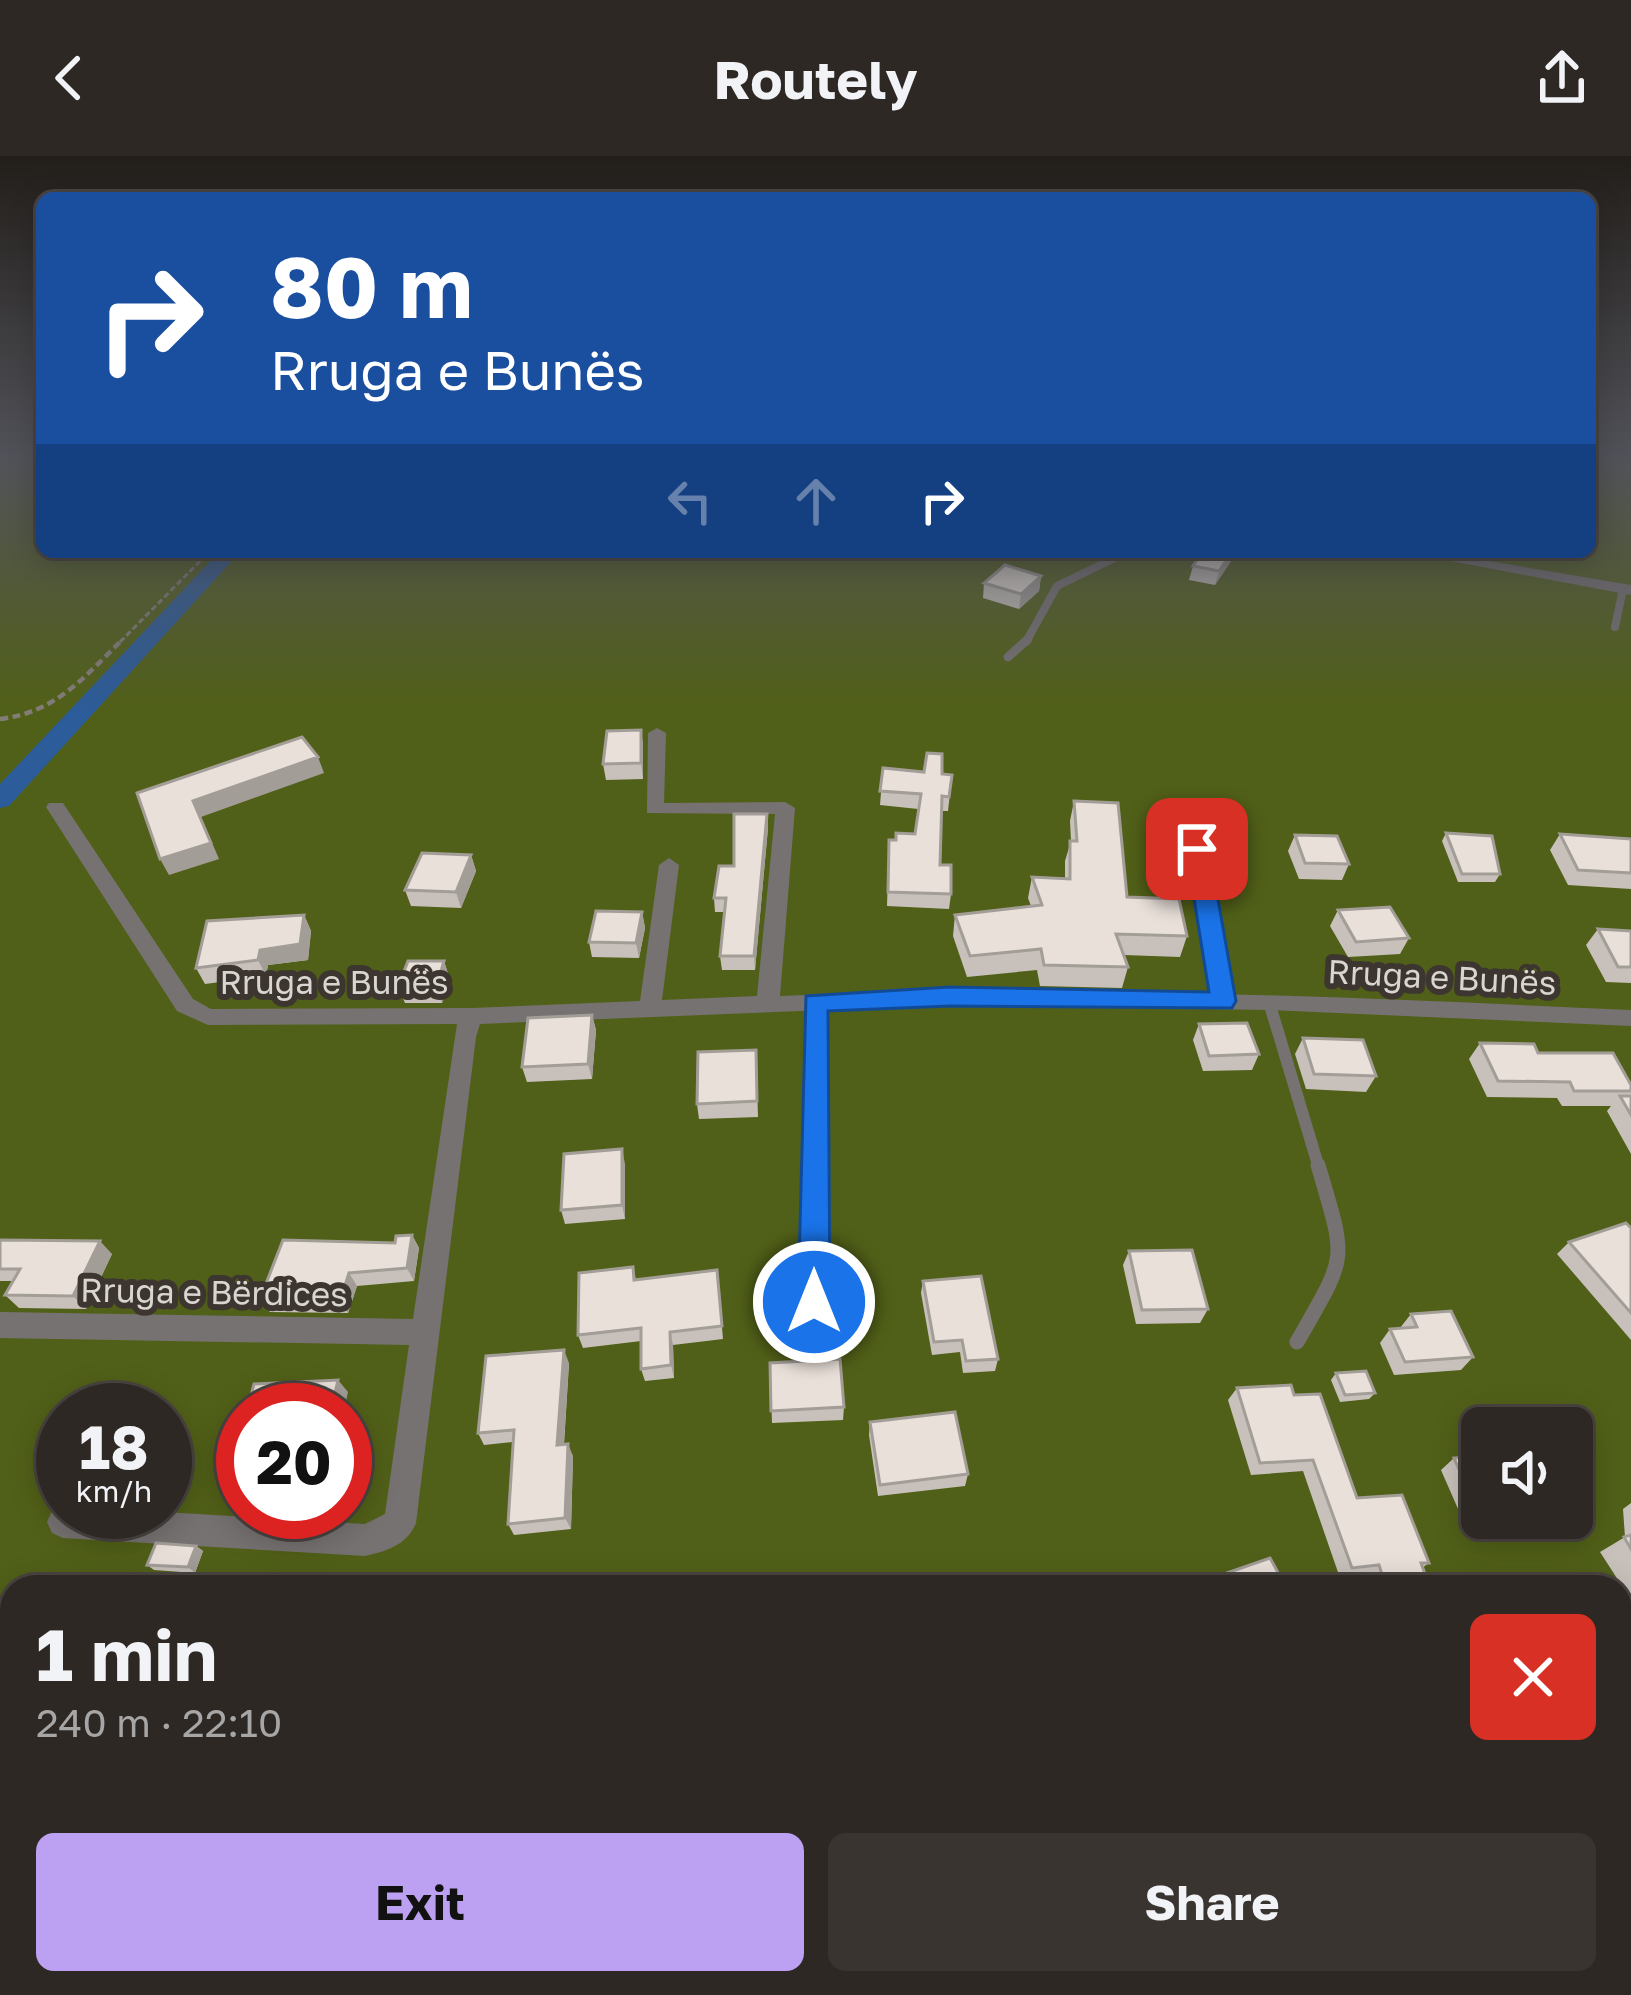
<!DOCTYPE html>
<html lang="en">
<head>
<meta charset="utf-8">
<style>
  body { margin:0; font-family:"Golos Text",sans-serif; background:#3a3431; color:#f1f3f6; height:100vh; display:flex; flex-direction:column; font-size:45px; white-space:nowrap }
  * { box-sizing:border-box; margin:0 }
  p { font-size:39px; color:#a7a6a6 }
  .icon { flex:none; width:66px; height:66px; fill:none; stroke:currentColor; stroke-width:2; stroke-linecap:round; stroke-linejoin:round }
  .map { position:relative; flex:1; overflow:hidden }
  .details { position:absolute; left:0px; top:1419px; width:1632px; height:420px; display:flex; flex-direction:column; background:#2e2824; border-radius:36px 36px 0 0; box-shadow:0 6px 30px #0003,0 0 0 3px #494441 }
  .details>* { flex:none }
  .top-card { position:absolute; left:36px; top:36px; width:1560px; height:366px; border-radius:18px; box-shadow:0 6px 30px #0003,0 0 0 3px #494441; background:#1a4fa0; color:#fff; overflow:hidden }
  .buttons { position:absolute; left:1461px; top:1251px; display:grid; gap:24px }
  .buttons a { display:grid; place-items:center; width:132px; height:132px; border-radius:18px; background:#2e2824; box-shadow:0 6px 30px #0003,0 0 0 3px #494441; font-size:60px }
  .speed { position:absolute; left:36px; top:1227px; display:flex; gap:24px; font-size:60px; font-weight:700; text-align:center }
  .speed>* { display:grid; place-content:center; width:156px; height:156px; border-radius:50%; background:#2e2824; box-shadow:0 6px 30px #0003,0 0 0 3px #494441; line-height:1 }
  .speed small { font-size:30px; font-weight:400 }
  .speed .limit { border:18px solid #d22; background:#fff; color:#111 }
  .pin { position:absolute; display:grid; place-items:center; width:102px; height:102px; color:#fff; margin:-51px; border-radius:24px; box-shadow:0 6px 18px #0006 }
  .me { position:absolute; width:132px; margin:-66px; rotate:0deg; stroke-linejoin:round; filter:drop-shadow(0 0 9px #0008) }
  .turn { display:flex; align-items:center; gap:42px; height:252px; padding:0 36px; font-size:54px }
  .turn .icon { width:156px; height:156px; stroke-width:2.5 }
  .turn b { display:block; font-size:84px; line-height:102px }
  .lanes { display:flex; align-items:center; height:114px; padding:0 36px; background:#0003; justify-content:center; gap:60px; direction:ltr }
  .lanes .off { opacity:.35 }
  .round { display:grid; place-items:center; flex:none; width:126px; height:126px; border-radius:18px; background:#3a3431 }
  .overview { display:flex; align-items:center; justify-content:space-between; height:204px; padding:0 36px }
  h1 { font-size:72px; font-weight:700; line-height:90px }
  .action { display:flex; gap:24px; margin-top:auto; padding:24px 36px }
  .action a { flex:1; height:138px; border-radius:18px; background:#bca0f2; color:#111; font-size:48px; font-weight:700; line-height:138px; text-align:center }
  .action a+a { background:#3a3431; color:#f1f3f6 }
  header { display:flex; justify-content:space-between; align-items:center; height:156px; padding:0 36px; background:#2e2824; font-size:54px; font-weight:700 }
  .map>svg:first-child { display:block }
  .green { fill:#516018; fill-rule:evenodd }
  .lines { fill:none; stroke-linecap:round; stroke-linejoin:round }
  .canal { fill:#2c5c99; fill-rule:evenodd }
  .path-far1 { stroke:#837d78; stroke-width:3; stroke-dasharray:6 3; stroke-linecap:butt }
  .path { stroke:#837d78; stroke-width:4.5; stroke-dasharray:8 4.5; stroke-linecap:butt }
  .lane-far3 { stroke:#777272; stroke-width:8 }
  .lane-far2 { stroke:#777272; stroke-width:9 }
  .lane-far1 { stroke:#777272; stroke-width:12 }
  .lane { stroke:#777272; stroke-width:15 }
  .street { fill:#777272; fill-rule:evenodd }
  .wall { fill:#c8c1bb }
  .shaded-wall { fill:#a39d98 }
  .building { fill:#e9e0d9; stroke:#a39d98; stroke-width:3 }
  .route { fill:#1a73e8; stroke:#114b97; stroke-width:3 }
  .labels { text-anchor:middle; stroke-width:12; stroke-linejoin:round; paint-order:stroke }
  .street-label { font-size:33px; fill:#d9d5d1; stroke:#3d3630 }
</style>
</head>
<body>
<header><svg class="icon" aria-label="back" viewBox="0 0 24 24"><path d="M15 5l-7 7 7 7"/></svg>Routely<svg class="icon" aria-label="share" viewBox="0 0 24 24"><path d="M12 15V3M7 8l5-5 5 5M5 13v7h14v-7"/></svg></header>
<div class="map">
<svg width="1631" height="1839" viewBox="0 0 1631 1839">
  <rect width="100%" height="100%" fill="#3d3630"/>
  <!-- green -->
  <path class="green" d="M 0,298 L 42,298 L 42,396 L 1590,396 L 1590,298 L 1631,298 L 1631,1839 L 0,1839 ZM 63,1254 L 165,1254 L 165,1356 L 63,1356 ZM 243,1254 L 345,1254 L 345,1356 L 243,1356 ZM 1482,1272 L 1572,1272 L 1572,1362 L 1482,1362 ZM 12,1431 L 1620,1431 L 1620,1827 L 12,1827 Z"/>
  <g class="lines">
    <!-- canal -->
    <path class="canal" d="M 219,396 L 240,396 L 9,650 L 0,652 L 0,628 Z"/>
    <!-- path-far1 -->
    <path class="path-far1" d="M 0,304 L 42,301
      M 120,486 L 209,396"/>
    <!-- path -->
    <path class="path" d="M 0,563 C 57,556 84,521 123,483"/>
    <!-- lane-far3 -->
    <path class="lane-far3" d="M 1615,471 L 1623,433
      M 1026,486 L 1057,430 L 1127,396"/>
    <!-- lane-far2 -->
    <path class="lane-far2" d="M 1008,501 L 1028,483
      M 1192,658 L 1202,719"/>
    <!-- lane-far1 -->
    <path class="lane-far1" d="M 1202,716 L 1223,845
      M 1269,846 L 1319,1012
      M 814,1012 L 815,846"/>
    <!-- lane -->
    <path class="lane" d="M 814,1146 L 814,1009
      M 1297,1186 C 1348,1097 1347,1108 1318,1009"/>
    <!-- street -->
    <path class="street" d="M 1403,396 L 1436,396 L 1631,429 L 1631,439 Z
      M 657,572 L 666,577 L 664,647 L 785,646 L 795,652 L 780,840 C 1064,828 1347,841 1631,854 L 1631,870 L 1269,854 L 950,849 L 480,868 L 476,881 L 416,1367 C 407,1389 387,1395 365,1400 L 63,1382 L 52,1377 L 47,1366 L 52,1355 L 63,1350 L 63,1356 L 164,1356 L 365,1368 L 385,1358 L 409,1189 L 0,1182 L 0,1156 L 413,1163 L 457,868 L 208,869 L 177,855 L 46,651 L 49,647 L 63,647 L 193,843 L 211,853 L 472,852 L 640,845 L 659,709 L 669,702 L 679,709 L 662,844 L 757,840 L 775,658 L 647,657 L 648,577 Z
      M 1368,1827 L 1423,1827 L 1428,1839 L 1373,1839 Z
      M 1548,1827 L 1588,1827 L 1592,1839 L 1552,1839 Z"/>
  </g>
  <!-- wall -->
  <path class="wall" d="M 1202,396 L 1237,396 L 1215,429 L 1189,424 L 1193,410 Z
    M 1041,420 L 1039,435 L 1019,453 L 983,442 L 984,427 Z
    M 641,574 L 643,590 L 643,623 L 606,624 L 603,608 Z
    M 883,612 L 952,619 L 948,655 L 941,655 L 940,709 L 951,738 L 949,753 L 887,750 L 889,684 L 915,678 L 918,653 L 880,649 Z
    M 1074,645 L 1127,741 L 1187,780 L 1180,801 L 1124,799 L 1128,811 L 1122,832 L 1040,830 L 1037,814 L 967,821 L 953,780 L 955,759 L 1031,750 L 1028,742 L 1032,721 L 1065,723 L 1065,705 L 1071,685 L 1070,665 Z
    M 767,658 L 768,672 L 755,814 L 722,814 L 720,800 L 725,756 L 715,756 L 714,742 Z
    M 1446,677 L 1500,718 L 1495,726 L 1458,726 L 1442,685 Z
    M 1560,678 L 1631,683 L 1631,733 L 1568,729 L 1550,694 Z
    M 1295,679 L 1349,708 L 1342,724 L 1299,723 L 1288,695 Z
    M 471,699 L 476,715 L 461,752 L 411,750 L 405,734 Z
    M 1338,754 L 1409,782 L 1400,798 L 1348,801 L 1330,770 Z
    M 642,756 L 645,772 L 639,802 L 592,801 L 589,786 Z
    M 304,759 L 311,775 L 308,804 L 268,809 L 266,820 L 205,828 L 196,812 Z
    M 1598,773 L 1631,775 L 1631,827 L 1606,826 L 1586,789 Z
    M 444,805 L 449,821 L 442,847 L 405,847 L 398,831 Z
    M 592,859 L 596,874 L 592,923 L 527,926 L 522,911 Z
    M 1199,868 L 1259,898 L 1252,914 L 1203,915 L 1193,884 Z
    M 1303,882 L 1376,920 L 1366,936 L 1306,933 L 1295,898 Z
    M 1480,887 L 1538,897 L 1631,929 L 1631,998 L 1607,955 L 1611,950 L 1562,950 L 1557,942 L 1487,941 L 1469,903 Z
    M 756,894 L 758,961 L 699,963 L 697,948 Z
    M 625,1008 L 625,1063 L 565,1068 L 561,1054 Z
    M 1631,1072 L 1631,1184 L 1557,1098 L 1569,1086 Z
    M 412,1079 L 419,1092 L 414,1125 L 357,1130 L 348,1157 L 270,1156 L 260,1143 Z
    M 0,1084 L 112,1098 L 86,1153 L 19,1152 L 5,1139 L 13,1125 L 0,1125 Z
    M 1129,1095 L 1208,1153 L 1200,1167 L 1136,1168 L 1123,1109 Z
    M 633,1111 L 636,1124 L 717,1114 L 723,1183 L 673,1189 L 674,1222 L 645,1225 L 641,1213 L 641,1185 L 583,1192 L 578,1179 Z
    M 923,1125 L 998,1203 L 995,1215 L 963,1217 L 960,1196 L 932,1199 L 921,1137 Z
    M 1411,1158 L 1473,1201 L 1461,1214 L 1394,1219 L 1380,1187 L 1390,1173 L 1400,1172 Z
    M 569,1207 L 564,1289 L 573,1300 L 571,1373 L 514,1379 L 508,1368 L 513,1286 L 484,1289 L 478,1277 Z
    M 770,1207 L 844,1251 L 843,1264 L 772,1267 Z
    M 1336,1217 L 1375,1237 L 1369,1243 L 1340,1246 L 1331,1224 Z
    M 1237,1232 L 1294,1239 L 1357,1342 L 1429,1407 L 1422,1412 L 1430,1431 L 1370,1431 L 1366,1419 L 1340,1422 L 1303,1315 L 1251,1319 L 1228,1244 Z
    M 870,1266 L 968,1318 L 965,1330 L 878,1340 L 869,1279 Z
    M 1482,1276 L 1482,1362 L 1536,1362 L 1521,1373 L 1469,1378 L 1441,1314 L 1454,1302 L 1468,1301 L 1463,1289 L 1476,1277 Z
    M 1631,1347 L 1631,1444 L 1600,1396 L 1625,1381 L 1623,1353 Z
    M 196,1390 L 203,1395 L 195,1417 L 154,1414 L 147,1409 Z
    M 1620,1491 L 1631,1604 L 1620,1608 Z
    M 0,1526 L 12,1527 L 12,1600 L 0,1600 Z
    M 990,1827 L 1083,1827 L 1066,1839 L 994,1839 Z
    M 1174,1827 L 1329,1827 L 1334,1839 L 1147,1839 Z
    M 1370,1833 L 1374,1839 L 1344,1839 L 1351,1835 Z"/>
  <!-- shaded-wall -->
  <path class="shaded-wall" d="M 1232,396 L 1237,396 L 1215,429 L 1219,415 Z
    M 1041,420 L 1039,435 L 1019,453 L 1021,438 Z
    M 641,574 L 643,590 L 643,623 L 641,607 Z
    M 318,601 L 324,617 L 201,661 L 219,703 L 169,719 L 160,703 L 193,645 Z
    M 767,658 L 768,672 L 755,814 L 754,800 Z
    M 471,699 L 476,715 L 461,752 L 456,736 Z
    M 642,756 L 645,772 L 639,802 L 636,787 Z
    M 304,759 L 311,775 L 308,804 L 268,809 L 266,820 L 258,804 L 260,794 Z
    M 444,805 L 449,821 L 442,847 L 436,832 Z
    M 592,859 L 596,874 L 592,923 L 588,908 Z
    M 622,993 L 625,1008 L 625,1063 L 622,1049 Z
    M 412,1079 L 419,1092 L 414,1125 L 407,1112 Z
    M 100,1085 L 112,1098 L 86,1153 L 73,1140 Z
    M 349,1117 L 357,1130 L 348,1157 L 340,1145 Z
    M 670,1176 L 673,1189 L 674,1222 L 671,1209 Z
    M 564,1194 L 569,1207 L 563,1301 L 557,1289 Z
    M 338,1224 L 348,1236 L 344,1254 L 331,1254 Z
    M 568,1288 L 573,1300 L 571,1373 L 565,1362 Z
    M 196,1390 L 203,1395 L 195,1417 L 188,1411 Z"/>
  <!-- building -->
  <path class="building" d="M 1202,396 L 1232,396 L 1219,415 L 1193,410 Z
    M 1005,409 L 1041,420 L 1021,438 L 984,427 Z
    M 641,574 L 641,607 L 603,608 L 607,575 Z
    M 302,581 L 318,601 L 193,645 L 211,687 L 160,703 L 137,637 Z
    M 927,597 L 942,598 L 942,618 L 952,619 L 949,641 L 942,640 L 940,709 L 951,709 L 951,738 L 888,736 L 889,684 L 896,684 L 896,677 L 915,678 L 921,638 L 880,635 L 883,612 L 924,616 Z
    M 1074,645 L 1118,647 L 1127,741 L 1179,743 L 1187,780 L 1116,778 L 1128,811 L 1044,809 L 1041,793 L 970,800 L 955,759 L 1042,749 L 1032,721 L 1070,723 L 1070,685 L 1077,685 Z
    M 734,658 L 767,658 L 754,800 L 720,800 L 726,742 L 714,742 L 719,710 L 734,710 Z
    M 1446,677 L 1492,680 L 1500,718 L 1462,718 Z
    M 1560,678 L 1631,683 L 1631,717 L 1578,714 Z
    M 1295,679 L 1337,680 L 1349,708 L 1305,707 Z
    M 422,697 L 471,699 L 456,736 L 405,734 Z
    M 1390,751 L 1409,782 L 1356,786 L 1338,754 Z
    M 596,755 L 642,756 L 636,787 L 589,786 Z
    M 304,759 L 300,788 L 260,794 L 258,804 L 196,812 L 207,765 Z
    M 1598,773 L 1631,775 L 1631,811 L 1618,811 Z
    M 408,805 L 444,805 L 436,832 L 398,831 Z
    M 592,859 L 588,908 L 522,911 L 528,862 Z
    M 1247,867 L 1259,898 L 1209,900 L 1199,868 Z
    M 1303,882 L 1363,884 L 1376,920 L 1314,918 Z
    M 1480,887 L 1534,888 L 1538,897 L 1613,897 L 1631,929 L 1631,935 L 1574,935 L 1570,926 L 1498,925 Z
    M 756,894 L 757,945 L 697,948 L 698,896 Z
    M 1620,940 L 1631,940 L 1631,959 Z
    M 622,993 L 622,1049 L 561,1054 L 564,998 Z
    M 1626,1067 L 1631,1072 L 1631,1157 L 1569,1086 Z
    M 412,1079 L 407,1112 L 349,1117 L 340,1145 L 260,1143 L 283,1084 L 395,1087 L 396,1080 Z
    M 0,1084 L 100,1085 L 73,1140 L 5,1139 L 20,1113 L 0,1113 Z
    M 1192,1094 L 1208,1153 L 1142,1154 L 1129,1095 Z
    M 633,1111 L 634,1124 L 717,1114 L 722,1170 L 670,1176 L 671,1209 L 641,1213 L 641,1172 L 578,1179 L 579,1117 Z
    M 981,1120 L 998,1203 L 966,1205 L 962,1184 L 934,1186 L 923,1125 Z
    M 1451,1155 L 1473,1201 L 1405,1206 L 1390,1173 L 1417,1171 L 1411,1158 Z
    M 564,1194 L 557,1289 L 568,1288 L 565,1362 L 508,1368 L 514,1274 L 478,1277 L 486,1200 Z
    M 840,1203 L 844,1251 L 771,1255 L 770,1207 Z
    M 1366,1215 L 1375,1237 L 1345,1239 L 1336,1217 Z
    M 338,1224 L 331,1254 L 247,1254 L 254,1228 Z
    M 1291,1229 L 1294,1239 L 1320,1238 L 1357,1342 L 1402,1339 L 1429,1407 L 1421,1407 L 1430,1431 L 1386,1431 L 1379,1409 L 1352,1412 L 1313,1304 L 1260,1307 L 1237,1232 Z
    M 955,1256 L 968,1318 L 880,1329 L 870,1266 Z
    M 243,1267 L 243,1285 L 238,1286 Z
    M 1482,1300 L 1482,1362 L 1536,1362 L 1483,1367 L 1454,1302 Z
    M 1631,1379 L 1631,1393 L 1624,1381 Z
    M 156,1387 L 196,1390 L 188,1411 L 147,1409 Z
    M 1270,1402 L 1286,1431 L 1196,1431 L 1195,1428 Z
    M 1630,1486 L 1631,1604 L 1628,1605 L 1620,1593 L 1620,1491 Z
    M 0,1526 L 12,1527 L 12,1594 L 0,1594 Z
    M 659,1827 L 672,1827 L 675,1839 L 658,1839 Z
    M 995,1827 L 1083,1827 L 1085,1831 L 1066,1839 L 999,1839 Z
    M 1183,1827 L 1329,1827 L 1334,1839 L 1156,1839 Z"/>
  <!-- sky -->
  <linearGradient id="sky" x2="0" y2="1"><stop stop-color="#221e1a"/><stop offset="0.54" stop-color="#515259"/><stop offset="1" stop-color="#515259" stop-opacity="0"/></linearGradient>
  <rect width="1631" height="555" fill="url(#sky)"/>
  <!-- route -->
  <path class="route" d="M 1197,686 L 1209,693 L 1236,845 L 1232,852 L 950,850 L 828,855 L 830,1146 L 825,1156 L 803,1156 L 798,1146 L 806,840 L 950,831 L 1209,836 L 1186,693 Z"/>
  <g class="labels">
    <!-- street labels -->
    <g class="street-label">
      <text transform="translate(1442 821) rotate(3)" y="12">Rruga e Bunës</text>
      <text x="334" y="838">Rruga e Bunës</text>
      <text transform="translate(214 1136) rotate(1)" y="12">Rruga e Bërdices</text>
    </g>
  </g>
</svg>
<div class="buttons">
<a><svg class="icon" aria-label="sound" viewBox="0 0 24 24"><path d="M4 9h4l5-4v14l-5-4H4zM17 9q2 3 0 6"/></svg></a>
</div>
<div class="speed"><div>18<small>km/h</small></div><div class="limit">20</div></div>
<div class="pin" style="left:1197px;top:693px;background:#d93025"><svg class="icon" aria-label="arrive" viewBox="0 0 24 24"><path d="M6 21V4h12l-3 4 3 4H6"/></svg></div>
<svg class="me" style="left:814px;top:1146px" viewBox="-20 -20 40 40"><circle r="17" fill="#1a73e8" stroke="#fff" stroke-width="3"/><path d="M0-11L8 9 0 5-8 9z" fill="#fff"/></svg>
<div class="top-card">
<div class="turn"><svg class="icon" aria-label="right" viewBox="0 0 24 24"><path d="M7 20v-9h11M14 6l5 5-5 5"/></svg><div><b>80 m</b>Rruga e Bunës</div></div>
<div class="lanes"><svg class="icon off" aria-label="left" viewBox="0 0 24 24"><path d="M17 20v-9H6M10 6l-5 5 5 5"/></svg><svg class="icon off" aria-label="ahead" viewBox="0 0 24 24"><path d="M12 20V5M6 11l6-6 6 6"/></svg><svg class="icon" aria-label="right" viewBox="0 0 24 24"><path d="M7 20v-9h11M14 6l5 5-5 5"/></svg></div>
</div>
<section class="details">
<div class="overview"><div><h1>1 min</h1><p>240 m · 22:10</p></div><a class="round" style="background:#d93025;color:#fff"><svg class="icon" aria-label="close" viewBox="0 0 24 24"><path d="M6 6l12 12M18 6L6 18"/></svg></a></div>
<div class="action"><a>Exit</a><a>Share</a></div>
</section>
</div>
</body>
</html>
